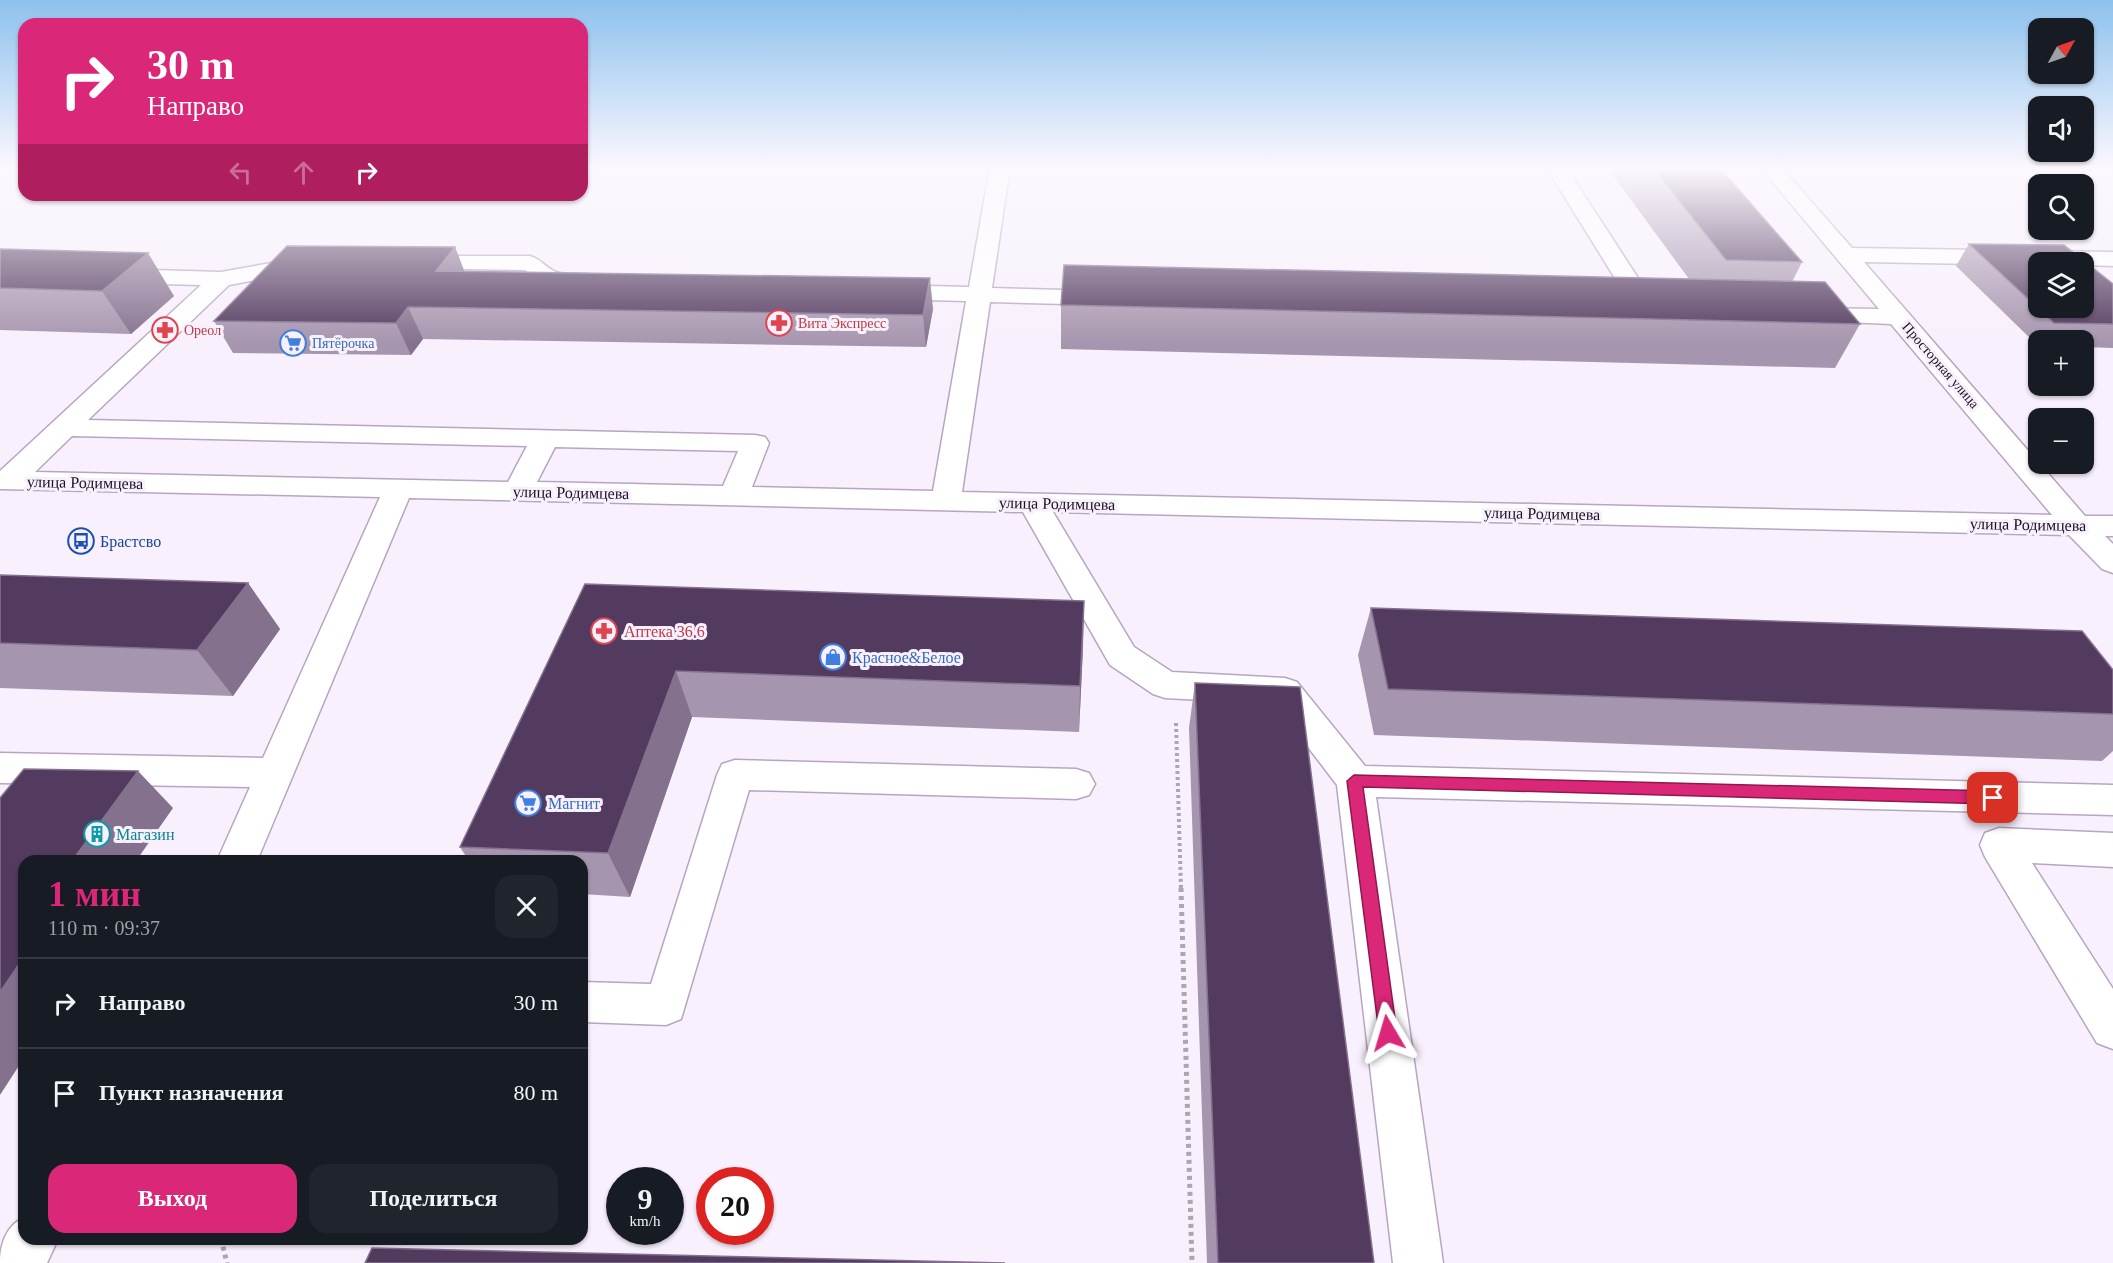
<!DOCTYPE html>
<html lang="ru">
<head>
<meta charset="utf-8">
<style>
  body { margin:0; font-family:Georgia,serif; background:#20242c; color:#f1f3f6; height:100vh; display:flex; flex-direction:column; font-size:22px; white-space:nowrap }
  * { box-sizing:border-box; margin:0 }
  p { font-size:20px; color:#9ea1a6 }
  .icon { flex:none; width:33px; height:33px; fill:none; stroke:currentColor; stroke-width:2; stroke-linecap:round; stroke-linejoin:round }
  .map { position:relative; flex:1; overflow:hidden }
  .drawer { position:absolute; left:18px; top:855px; width:570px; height:390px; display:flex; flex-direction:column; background:#171b24; border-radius:18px; box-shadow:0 2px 4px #0004 }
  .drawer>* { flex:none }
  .top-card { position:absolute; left:18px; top:18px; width:570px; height:183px; border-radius:18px; box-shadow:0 2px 4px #0004; background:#db2777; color:#fff; overflow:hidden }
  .needle { width:39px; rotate:50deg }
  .fabs { position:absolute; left:2028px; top:18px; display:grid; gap:12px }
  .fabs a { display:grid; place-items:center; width:66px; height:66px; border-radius:12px; background:#171b24; box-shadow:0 2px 4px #0004; font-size:30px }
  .speed { position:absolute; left:606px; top:1167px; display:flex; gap:12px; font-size:30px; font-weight:700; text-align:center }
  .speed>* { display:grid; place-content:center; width:78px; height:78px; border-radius:50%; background:#171b24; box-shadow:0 2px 4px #0004; line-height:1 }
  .speed small { font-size:15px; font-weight:400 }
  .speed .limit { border:9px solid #d22; background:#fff; color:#111 }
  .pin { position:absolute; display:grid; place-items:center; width:51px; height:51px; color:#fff; margin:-26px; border-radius:12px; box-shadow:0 3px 9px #0006 }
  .me { position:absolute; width:66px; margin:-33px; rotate:353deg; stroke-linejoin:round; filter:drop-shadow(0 0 4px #0008) }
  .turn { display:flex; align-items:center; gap:21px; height:126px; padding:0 30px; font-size:27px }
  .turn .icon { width:78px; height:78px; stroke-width:2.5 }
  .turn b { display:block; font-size:42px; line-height:51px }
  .lanes { display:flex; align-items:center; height:57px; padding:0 30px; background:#0003; justify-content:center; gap:30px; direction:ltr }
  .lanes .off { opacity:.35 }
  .round { display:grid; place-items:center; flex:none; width:63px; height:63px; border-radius:18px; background:#20242c }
  .overview { display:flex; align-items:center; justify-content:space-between; height:102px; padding:0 30px }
  h1 { font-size:36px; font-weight:700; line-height:45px; color:#db2777 }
  .action { display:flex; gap:12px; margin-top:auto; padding:12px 30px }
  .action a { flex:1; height:69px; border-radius:18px; background:#db2777; color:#fff; font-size:24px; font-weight:700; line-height:69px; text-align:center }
  .action a+a { background:#20242c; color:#f1f3f6 }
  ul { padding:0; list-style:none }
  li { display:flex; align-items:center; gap:18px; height:90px; padding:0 30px; border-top:2px solid #363941 }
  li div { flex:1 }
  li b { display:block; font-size:22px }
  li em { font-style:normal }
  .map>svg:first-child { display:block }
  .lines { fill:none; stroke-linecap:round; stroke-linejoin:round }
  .minor-casing { stroke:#b8a5c1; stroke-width:3 }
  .path-far1 { stroke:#ada5b0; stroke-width:4; stroke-dasharray:3 3; stroke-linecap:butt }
  .path { stroke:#ada5b0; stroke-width:5; stroke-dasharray:4 4; stroke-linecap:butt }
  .minor { fill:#fff; fill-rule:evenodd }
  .wall { fill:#a695ae }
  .shaded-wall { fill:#84718e }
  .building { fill:#533a5f; stroke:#84718e; stroke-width:1.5; fill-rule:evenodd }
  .route { fill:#db2777; stroke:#8e194d; stroke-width:1.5 }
  .labels { text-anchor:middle; stroke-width:6; stroke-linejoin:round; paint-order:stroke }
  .far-health-label { font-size:14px; fill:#be3a42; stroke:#f8f0fc; text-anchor:start }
  .far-shop-label { font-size:14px; fill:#366cbe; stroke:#f8f0fc; text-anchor:start }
  .far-street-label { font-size:14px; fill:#1a131d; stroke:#f8f0fc }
  .street-label { font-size:16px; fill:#1a131d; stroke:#f8f0fc }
  .transit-label { font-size:16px; fill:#164399; stroke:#f8f0fc; text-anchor:start }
  .health-label { font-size:16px; fill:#be3a42; stroke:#f8f0fc; text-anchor:start }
  .shop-label { font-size:16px; fill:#366cbe; stroke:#f8f0fc; text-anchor:start }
  .culture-label { font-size:16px; fill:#0d838f; stroke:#f8f0fc; text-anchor:start }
</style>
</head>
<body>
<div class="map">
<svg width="2113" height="1263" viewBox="0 0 2113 1263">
  <rect width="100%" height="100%" fill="#f8f0fc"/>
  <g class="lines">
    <!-- minor casing -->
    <g class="minor-casing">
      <path id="minor" d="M 990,167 L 1010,167 L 992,288 L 1106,291 L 1114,293 L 1118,298 L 1114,303 L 1106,305 L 990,302 L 962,492 L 2052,515 L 1891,324 L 1799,320 L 1796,315 L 1799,310 L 1808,308 L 1879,309 L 1760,167 L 1781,167 L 1852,248 L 2113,252 L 2113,266 L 2084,265 L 2084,262 L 2038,262 L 2038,265 L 1864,262 L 2085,516 L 2113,516 L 2113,536 L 2105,536 L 2113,544 L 2113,573 L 2102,569 L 2069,535 L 1053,512 L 1134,647 L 1172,672 L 1285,678 L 1297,682 L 1365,766 L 2113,785 L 2113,815 L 1376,797 L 1443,1263 L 1393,1263 L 1337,785 L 1275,704 L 1165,698 L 1153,694 L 1110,665 L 1023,512 L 409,498 L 257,861 L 217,861 L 250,787 L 0,783 L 0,753 L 263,758 L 380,497 L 0,489 L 0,471 L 201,285 L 118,283 L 110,281 L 106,276 L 110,271 L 118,269 L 221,272 L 305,257 L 313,259 L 316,264 L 313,269 L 305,271 L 229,285 L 88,420 L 755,435 L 765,437 L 769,443 L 752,487 L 933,491 L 966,301 L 888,299 L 880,297 L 876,292 L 880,287 L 888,285 L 969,287 ZM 72,436 L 527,446 L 508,482 L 35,472 ZM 555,447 L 738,451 L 723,486 L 537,482 Z
        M 1546,167 L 1566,167 L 1660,312 L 1657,317 L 1648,319 L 1639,317 Z
        M 416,256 L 530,256 C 541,259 546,268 556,272 C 566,276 581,272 592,275 L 596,280 L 592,285 L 551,286 L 543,284 L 525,270 L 408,268 L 405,263 L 408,258 Z
        M 735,760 L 1076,769 L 1089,773 L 1095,784 L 1089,795 L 1076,799 L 749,790 L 681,1019 L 666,1025 L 582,1022 L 582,982 L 651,984 L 717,775 L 722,764 Z
        M 1999,828 L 2113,833 L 2113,867 L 2032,863 L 2113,989 L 2113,1049 L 2097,1043 L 1985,857 L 1980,845 L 1985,833 Z
        M 24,1218 L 24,1239 L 58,1239 L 47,1263 L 0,1263 C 0,1245 6,1225 24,1218 Z"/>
    </g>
    <!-- path-far1 -->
    <path class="path-far1" d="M 1176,723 L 1181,889"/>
    <!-- path -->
    <path class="path" d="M 1181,888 L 1192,1263
      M 221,1239 L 227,1263"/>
    <!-- minor -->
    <use href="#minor" class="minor"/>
  </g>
  <!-- wall -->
  <path class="wall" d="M 1607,167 L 1719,167 L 1802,262 L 1792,282 L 1860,324 L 1835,368 L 1061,349 L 1061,305 L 1689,279 Z
    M 1969,244 L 2113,284 L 2113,348 L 2084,347 L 2084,340 L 2038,340 L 2038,346 L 1956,266 Z
    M 455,247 L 464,271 L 933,309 L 926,347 L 423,339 L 411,355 L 233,353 L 214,321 Z
    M 0,249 L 174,296 L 131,334 L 0,330 Z
    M 0,575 L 248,583 L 280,629 L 233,696 L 0,688 Z
    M 585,584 L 1083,647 L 1079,732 L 692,717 L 630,897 L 582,894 L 582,861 L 469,861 L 460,847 Z
    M 1371,608 L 2113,670 L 2113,751 L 2102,761 L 1374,735 L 1358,655 Z
    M 1195,683 L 1374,1263 L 1207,1263 L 1189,728 Z"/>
  <!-- shaded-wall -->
  <path class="shaded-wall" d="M 455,247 L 467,278 L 436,271 Z
    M 148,253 L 174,296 L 131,334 L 102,291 Z
    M 930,278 L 933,309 L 926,347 L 923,315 Z
    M 408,307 L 423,339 L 411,355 L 396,323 Z
    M 248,583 L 280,629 L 233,696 L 197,650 Z
    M 1084,601 L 1083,647 L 1079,732 L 1080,686 Z
    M 676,671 L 692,717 L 630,897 L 608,853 Z
    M 138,771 L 173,808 L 136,861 L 72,861 Z
    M 24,957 L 24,1058 L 0,1095 L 0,992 Z"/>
  <!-- building -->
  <path class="building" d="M 1652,167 L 1719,167 L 1802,262 L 1726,260 Z
    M 1969,244 L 2064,245 L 2113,284 L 2113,324 L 2054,323 ZM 2038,262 L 2084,262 L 2084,308 L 2038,308 Z
    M 287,246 L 455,247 L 436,271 L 930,278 L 923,315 L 408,307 L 396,323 L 214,321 Z
    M 0,249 L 148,253 L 102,291 L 0,288 Z
    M 1064,265 L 1825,282 L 1860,324 L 1061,305 Z
    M 0,575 L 248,583 L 197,650 L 0,643 Z
    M 585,584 L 1084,601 L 1080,686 L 676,671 L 608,853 L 460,847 Z
    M 1371,608 L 2082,631 L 2113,670 L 2113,714 L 1388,689 Z
    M 1195,683 L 1300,687 L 1374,1263 L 1218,1263 Z
    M 24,769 L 138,771 L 72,861 L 24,861 L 24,957 L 0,992 L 0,798 Z
    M 372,1248 L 1005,1263 L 365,1263 Z"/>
  <!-- sky -->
  <linearGradient id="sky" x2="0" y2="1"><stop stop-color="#8dc1ed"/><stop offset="0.49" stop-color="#fcf8fe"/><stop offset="1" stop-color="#fcf8fe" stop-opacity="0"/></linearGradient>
  <rect width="2113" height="344" fill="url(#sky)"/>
  <!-- route -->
  <path class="route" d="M 1354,775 L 1993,791 L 2001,798 L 1993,804 L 1363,787 L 1397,1033 L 1394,1040 L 1388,1042 L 1381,1040 L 1379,1033 L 1347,781 Z"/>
  <!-- icons -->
  <defs>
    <g id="pharmacy-ring" transform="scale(1.35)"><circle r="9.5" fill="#f8f0fc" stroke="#e0444e" stroke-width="1.5"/><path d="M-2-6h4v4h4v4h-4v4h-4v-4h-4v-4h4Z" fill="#e0444e"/></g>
    <g id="supermarket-ring" transform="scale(1.35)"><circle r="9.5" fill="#f8f0fc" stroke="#3f7fe0" stroke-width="1.5"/><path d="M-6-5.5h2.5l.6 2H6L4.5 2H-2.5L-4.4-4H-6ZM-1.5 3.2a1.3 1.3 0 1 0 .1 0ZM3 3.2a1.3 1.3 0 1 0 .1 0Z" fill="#3f7fe0"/></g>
    <g id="bus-ring" transform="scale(1.35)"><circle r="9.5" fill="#f8f0fc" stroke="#1a4fb4" stroke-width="1.5"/><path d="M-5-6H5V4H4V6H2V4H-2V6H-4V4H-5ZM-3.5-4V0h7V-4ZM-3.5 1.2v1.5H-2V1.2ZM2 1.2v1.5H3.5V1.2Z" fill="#1a4fb4"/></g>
    <g id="shop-ring" transform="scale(1.35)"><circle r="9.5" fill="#f8f0fc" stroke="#3f7fe0" stroke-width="1.5"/><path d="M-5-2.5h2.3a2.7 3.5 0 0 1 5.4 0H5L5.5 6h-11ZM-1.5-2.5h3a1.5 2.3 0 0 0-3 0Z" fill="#3f7fe0"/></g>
    <g id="building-ring" transform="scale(1.35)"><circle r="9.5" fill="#f8f0fc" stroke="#0f9aa8" stroke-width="1.5"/><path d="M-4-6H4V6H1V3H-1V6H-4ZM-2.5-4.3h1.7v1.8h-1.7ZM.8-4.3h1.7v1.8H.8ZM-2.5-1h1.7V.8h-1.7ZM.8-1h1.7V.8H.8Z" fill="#0f9aa8"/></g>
  </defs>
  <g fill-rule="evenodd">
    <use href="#pharmacy-ring" x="779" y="323"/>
    <use href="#pharmacy-ring" x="165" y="330"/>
    <use href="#supermarket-ring" x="293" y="343"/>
    <use href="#bus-ring" x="81" y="541"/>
    <use href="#pharmacy-ring" x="604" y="631"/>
    <use href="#shop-ring" x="833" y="657"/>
    <use href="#supermarket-ring" x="528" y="803"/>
    <use href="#building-ring" x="97" y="834"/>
  </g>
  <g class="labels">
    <!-- far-health labels -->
    <g class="far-health-label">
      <text x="798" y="328">Вита Экспресс</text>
      <text x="184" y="335">Ореол</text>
    </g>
    <!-- far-shop labels -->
    <g class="far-shop-label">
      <text x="312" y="348">Пятёрочка</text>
    </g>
    <!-- far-street labels -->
    <g class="far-street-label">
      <text transform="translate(1941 365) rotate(49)" y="5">Просторная улица</text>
    </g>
    <!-- street labels -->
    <g class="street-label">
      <text transform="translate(85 482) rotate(1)" y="6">улица Родимцева</text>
      <text transform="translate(571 492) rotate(1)" y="6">улица Родимцева</text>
      <text transform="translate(1057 503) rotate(1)" y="6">улица Родимцева</text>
      <text transform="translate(1542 513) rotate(1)" y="6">улица Родимцева</text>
      <text transform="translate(2028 524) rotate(1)" y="6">улица Родимцева</text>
    </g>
    <!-- transit labels -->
    <g class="transit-label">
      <text x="100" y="547">Брастсво</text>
    </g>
    <!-- health labels -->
    <g class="health-label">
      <text x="624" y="637">Аптека 36.6</text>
    </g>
    <!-- shop labels -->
    <g class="shop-label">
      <text x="852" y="663">Красное&amp;Белое</text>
      <text x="548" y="809">Магнит</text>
    </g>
    <!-- culture labels -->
    <g class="culture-label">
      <text x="116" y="840">Магазин</text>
    </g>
  </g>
</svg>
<div class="fabs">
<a><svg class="needle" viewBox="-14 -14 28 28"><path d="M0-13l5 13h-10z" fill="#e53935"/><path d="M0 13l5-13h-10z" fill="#9ea1a6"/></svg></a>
<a><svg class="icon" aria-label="sound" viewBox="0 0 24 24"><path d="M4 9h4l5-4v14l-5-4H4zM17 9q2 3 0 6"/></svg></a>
<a><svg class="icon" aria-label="search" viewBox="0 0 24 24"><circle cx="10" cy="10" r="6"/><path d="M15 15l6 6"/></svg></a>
<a><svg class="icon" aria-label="layers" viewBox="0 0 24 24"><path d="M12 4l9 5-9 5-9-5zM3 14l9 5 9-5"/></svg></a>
<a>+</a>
<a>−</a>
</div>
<div class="speed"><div>9<small>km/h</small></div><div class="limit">20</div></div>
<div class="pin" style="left:1993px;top:798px;background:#d93025"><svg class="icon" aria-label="arrive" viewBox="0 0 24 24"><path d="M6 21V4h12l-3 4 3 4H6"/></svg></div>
<svg class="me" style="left:1388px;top:1033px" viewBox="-20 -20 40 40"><path d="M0-17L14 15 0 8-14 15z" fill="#db2777" stroke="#fff" stroke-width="4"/></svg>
<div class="top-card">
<div class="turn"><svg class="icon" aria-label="right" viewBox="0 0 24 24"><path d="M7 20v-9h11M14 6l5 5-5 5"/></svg><div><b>30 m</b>Направо</div></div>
<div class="lanes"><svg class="icon off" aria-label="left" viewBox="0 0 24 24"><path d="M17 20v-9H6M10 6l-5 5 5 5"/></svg><svg class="icon off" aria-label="ahead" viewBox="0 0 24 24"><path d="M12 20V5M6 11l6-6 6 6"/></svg><svg class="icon" aria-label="right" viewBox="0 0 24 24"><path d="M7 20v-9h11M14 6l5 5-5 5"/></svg></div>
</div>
<section class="drawer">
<div class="overview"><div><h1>1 мин</h1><p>110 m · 09:37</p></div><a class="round"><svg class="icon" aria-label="close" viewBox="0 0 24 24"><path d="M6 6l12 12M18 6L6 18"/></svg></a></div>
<ul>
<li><svg class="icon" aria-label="right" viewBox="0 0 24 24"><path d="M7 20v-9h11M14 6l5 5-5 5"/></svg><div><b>Направо</b></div><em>30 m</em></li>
<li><svg class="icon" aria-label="arrive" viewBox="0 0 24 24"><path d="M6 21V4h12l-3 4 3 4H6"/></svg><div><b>Пункт назначения</b></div><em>80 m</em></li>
</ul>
<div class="action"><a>Выход</a><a>Поделиться</a></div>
</section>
</div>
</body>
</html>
